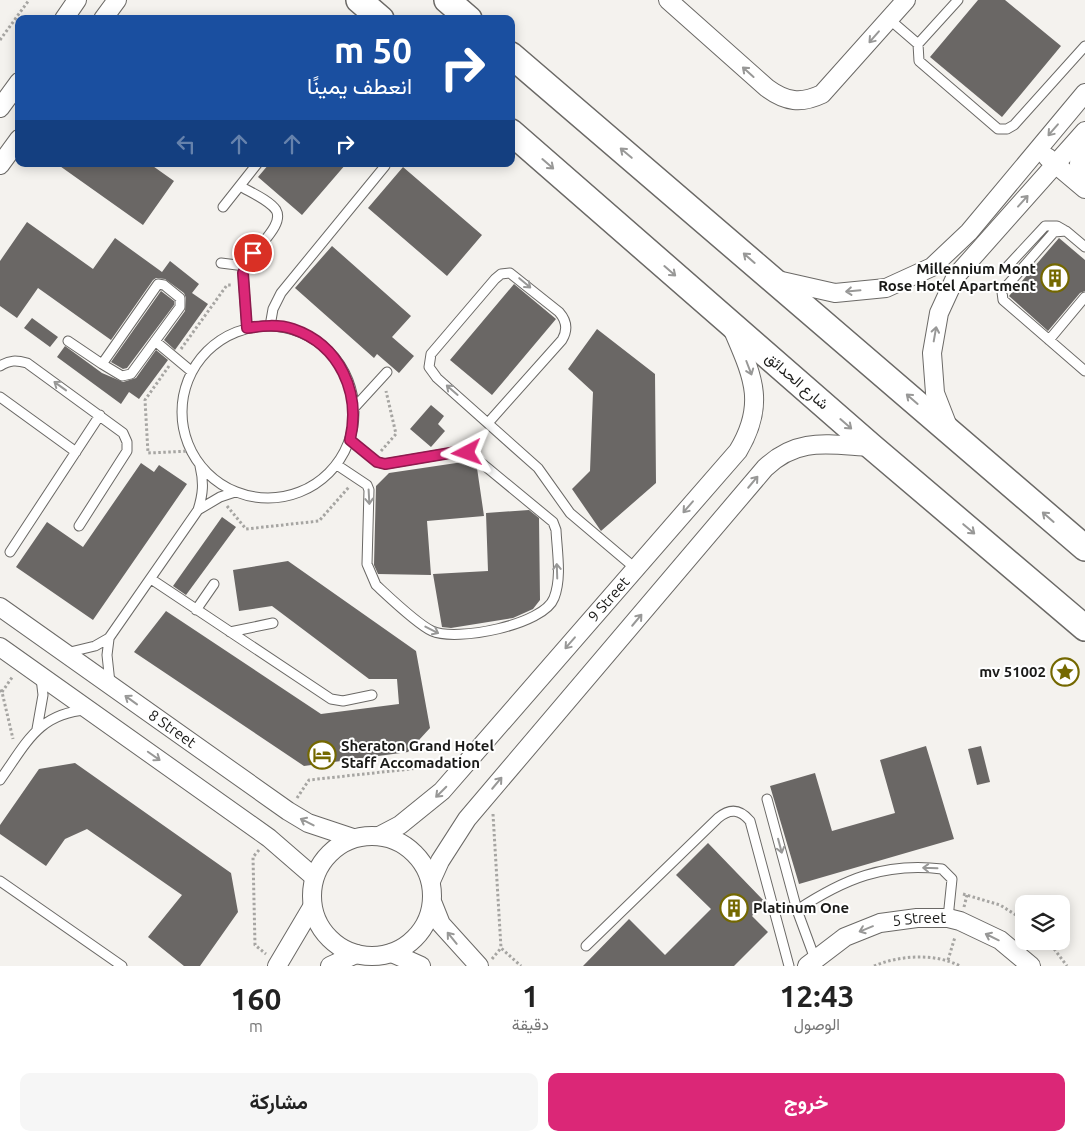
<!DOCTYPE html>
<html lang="ar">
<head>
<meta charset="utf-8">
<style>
  body { margin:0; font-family:Ubuntu,Vazirmatn,sans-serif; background:#f6f6f6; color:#222; direction:rtl; height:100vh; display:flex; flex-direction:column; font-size:19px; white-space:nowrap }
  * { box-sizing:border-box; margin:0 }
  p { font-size:16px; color:#767676 }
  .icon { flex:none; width:28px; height:28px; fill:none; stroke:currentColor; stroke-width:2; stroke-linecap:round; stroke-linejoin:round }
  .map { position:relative; height:966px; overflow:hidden; direction:ltr }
  .panel { display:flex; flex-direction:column; background:#fff; flex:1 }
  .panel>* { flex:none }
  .banner { position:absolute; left:15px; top:15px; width:500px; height:152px; border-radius:10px; box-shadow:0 2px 12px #0003; direction:rtl; background:#1a4fa0; color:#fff; overflow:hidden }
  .controls { position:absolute; left:1015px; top:895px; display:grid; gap:10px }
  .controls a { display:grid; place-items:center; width:55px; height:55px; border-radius:10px; background:#fff; box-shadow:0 2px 12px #0003; font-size:25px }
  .pin { position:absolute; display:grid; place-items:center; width:42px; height:42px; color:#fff; margin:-21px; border:2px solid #fff; border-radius:50%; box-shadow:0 1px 5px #0007 }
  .me { position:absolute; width:55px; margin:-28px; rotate:266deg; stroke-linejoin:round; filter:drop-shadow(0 0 4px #0008) }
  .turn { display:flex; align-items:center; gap:18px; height:105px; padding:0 20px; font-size:22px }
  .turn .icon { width:65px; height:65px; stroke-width:2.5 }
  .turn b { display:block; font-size:35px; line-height:42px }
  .lanes { display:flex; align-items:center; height:48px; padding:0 20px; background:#0003; justify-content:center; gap:25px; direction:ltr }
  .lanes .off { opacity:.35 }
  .eta { display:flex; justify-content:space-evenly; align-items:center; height:85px; text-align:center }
  .eta b { font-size:30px; font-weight:700; line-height:35px }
  .primary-button { display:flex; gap:10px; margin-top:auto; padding:10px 20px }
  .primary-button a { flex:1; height:58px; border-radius:10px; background:#db2777; color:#fff; font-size:20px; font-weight:700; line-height:58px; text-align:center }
  .primary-button a+a { background:#f6f6f6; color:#222 }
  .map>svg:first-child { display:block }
  .building { fill:#6a6765 }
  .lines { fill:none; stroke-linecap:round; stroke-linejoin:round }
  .lane-casing { stroke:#6b6966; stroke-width:11 }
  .street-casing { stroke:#6b6966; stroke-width:20 }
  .secondary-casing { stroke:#6b6966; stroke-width:28 }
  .path { stroke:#a6a5a2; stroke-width:3; stroke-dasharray:2.5 2.5; stroke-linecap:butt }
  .lane { stroke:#fff; stroke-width:9 }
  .street { stroke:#fff; stroke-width:18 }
  .secondary { stroke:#fff; stroke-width:25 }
  .oneway { stroke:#989897 }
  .route-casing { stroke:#8e194d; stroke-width:12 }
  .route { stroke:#db2777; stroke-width:9 }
  .labels { text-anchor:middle; stroke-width:4; stroke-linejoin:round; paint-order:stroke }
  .poi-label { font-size:15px; font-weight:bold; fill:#1a1a18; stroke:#fff; text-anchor:end }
  .street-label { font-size:15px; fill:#1a1a18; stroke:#fff }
</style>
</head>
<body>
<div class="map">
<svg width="1085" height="966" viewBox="0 0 1085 966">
  <rect width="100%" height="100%" fill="#f4f2ee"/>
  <!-- building -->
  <path class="building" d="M 978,0 L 1005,0 L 1061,46 L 1002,117 L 930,57 Z
    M 57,164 L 150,164 L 174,181 L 143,225 Z
    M 269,164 L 346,164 L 302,215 L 258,177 Z
    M 403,167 L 482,235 L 447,276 L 368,208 Z
    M 27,222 L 93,269 L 115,238 L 162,272 L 170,261 L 199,284 L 192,293 L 208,304 L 175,350 L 164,340 L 185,311 L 186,298 L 184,293 L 165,279 L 156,278 L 153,280 L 111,340 L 38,288 L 17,318 L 0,306 L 0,261 Z
    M 1059,238 L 1085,260 L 1085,291 L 1080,293 L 1048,331 L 1009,296 Z
    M 332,246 L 411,316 L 392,337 L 414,356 L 399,373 L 377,354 L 374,358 L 295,288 Z
    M 514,284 L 556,319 L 492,395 L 450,360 Z
    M 161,291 L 174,301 L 174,305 L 127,368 L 123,369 L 111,362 Z
    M 32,318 L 58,337 L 50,347 L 24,328 Z
    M 597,329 L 655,374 L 656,483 L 601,531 L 572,489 L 590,471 L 593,392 L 568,369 Z
    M 65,346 L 102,373 L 123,382 L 136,378 L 156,350 L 168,360 L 139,399 L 129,392 L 121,404 L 57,357 Z
    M 431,405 L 444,416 L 438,424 L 445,431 L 431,447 L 410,429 Z
    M 463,462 L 470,462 L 477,468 L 484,516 L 427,521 L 431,575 L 378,574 L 374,565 L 376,486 L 389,473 Z
    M 141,463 L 154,472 L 159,465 L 187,484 L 93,620 L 16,567 L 47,522 L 83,547 Z
    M 529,510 L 539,518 L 540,600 L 533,609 L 513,618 L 451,628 L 442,627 L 433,574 L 488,571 L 486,513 Z
    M 222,517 L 236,527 L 186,595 L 173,586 Z
    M 288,561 L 416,651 L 430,728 L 408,752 L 304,766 L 134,652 L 166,611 L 321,714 L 399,704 L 397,679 L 369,679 L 272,606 L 239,611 L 233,570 Z
    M 926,746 L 954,839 L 799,884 L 770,786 L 815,773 L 832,831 L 895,813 L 880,760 Z
    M 981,746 L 990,782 L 977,785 L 968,749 Z
    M 75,763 L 231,873 L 238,912 L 200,966 L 184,966 L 148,937 L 182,895 L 87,829 L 65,839 L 46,866 L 0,834 L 0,825 L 39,769 Z
    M 708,843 L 765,902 L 752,916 L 768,932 L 734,966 L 583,966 L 629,919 L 665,955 L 711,909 L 676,875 Z"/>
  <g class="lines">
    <!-- lane casing -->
    <g class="lane-casing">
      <path id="lane" d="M 958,0 L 918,44 L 919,61 L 998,129 L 1007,129 L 1014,125 L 1085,46
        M 889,19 L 918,44
        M 240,186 C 250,192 269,200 276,210 C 286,227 248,252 243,273 L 247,328
        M 223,207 L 257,164
        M 1085,247 L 1066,231 L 1054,232 L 1004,289 L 1002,292 L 1003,300 L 1085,371
        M 221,263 L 245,266
        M 1006,268 L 1045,226 L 1057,226 L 1064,230
        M 158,284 L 164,285 L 180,298 L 180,307 L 131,374 L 122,376 L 102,364 Z
        M182 412a86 86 0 1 1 172 0a86 86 0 1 1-172 0Z
        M 270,326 L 273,309 L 281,293 L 385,166
        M 1049,340 L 1085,297
        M 68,341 L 102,364
        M 155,341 L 191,371
        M 0,366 C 10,360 16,360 27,363 L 123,433 L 127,442 L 127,451 L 79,526
        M 0,397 L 76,452
        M 354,408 L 387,372
        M 488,423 L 562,340 C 568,330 567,321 559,312 L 510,273 L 501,274 L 495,279 L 431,354 L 429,367 L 437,378 L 538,468 L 570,513 L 635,568
        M 337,465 L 367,485 L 369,490 L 367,564 L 376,585 C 389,597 417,624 432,631 C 456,642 544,625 554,598 C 562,578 557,551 556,530 L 553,522 L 473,456 L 456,452 L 385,464 L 377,462 L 350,440
        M 198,510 L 220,497 L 235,492
        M 10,552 L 100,415
        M 151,579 L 331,699 L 343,701 L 372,695
        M 196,610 L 214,584
        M 230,632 L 273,623
        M 109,639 L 107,655 L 110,683
        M 66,653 L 95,646 L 109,638 L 198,510 C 203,494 204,483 200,466
        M 37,729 L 43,695 L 41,678
        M 0,780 C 26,744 38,713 87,710
        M 767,799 L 797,910 L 815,959
        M 0,881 L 122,966
        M 797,910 C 844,879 885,862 942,869 L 952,879 L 948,918
        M 586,946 L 718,818 C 730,808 740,809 750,821 L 789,966"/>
    </g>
    <!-- street casing -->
    <g class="street-casing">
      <g id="street">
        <path d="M 668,0 L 767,88 C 786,102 801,104 822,94 L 906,0"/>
        <path d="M 64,19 L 77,0"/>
        <path d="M 103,19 L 117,0"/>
        <path d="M 0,108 L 19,82"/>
        <path d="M 1081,136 L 1079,164 L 1085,182"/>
        <path d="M 1047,157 L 1085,189"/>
        <path d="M 0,165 L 19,139"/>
        <path d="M 773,279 L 835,293 L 886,288 L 932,267 L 969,232 L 1085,93"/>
        <path d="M 949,429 L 935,393 L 932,353 L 939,313 L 956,276 L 1085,131"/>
        <path id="s1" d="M 0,607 L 288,811 L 308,823 L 353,838"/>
        <path d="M 0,647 L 269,838 L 314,877"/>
        <circle cx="372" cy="896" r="60"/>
        <path id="s2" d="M 379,836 L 400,825 L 442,791 L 738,451 C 767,403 752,375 732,328"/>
        <path d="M 431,881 L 440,861 L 467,819 L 765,468 C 798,436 830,445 872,447"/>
        <path d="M 433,904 L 441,924 L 479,966"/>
        <path d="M 392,953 L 421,966"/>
        <path d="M 277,966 L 312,907"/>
        <path d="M 330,966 L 356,954"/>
        <path id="s3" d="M 807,966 L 845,937 L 880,923 L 917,918 L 948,918 L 960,921 L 1000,940 L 1031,966"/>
      </g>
    </g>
    <!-- secondary casing -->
    <g class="secondary-casing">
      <path id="secondary" d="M 359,0 L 381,19
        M 447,0 L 469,19
        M 511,55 L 1085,548
        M 511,132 L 872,447 L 1085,628"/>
    </g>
    <!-- path -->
    <path class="path" d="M 0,40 L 29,0
      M 181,349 L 227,285 L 232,285
      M 169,366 L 145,400 L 148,453 L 190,451
      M 381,451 L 396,434 L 386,391
      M 227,506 L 246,529 L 319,521 L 349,487
      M 0,690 L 2,692 L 13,739
      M 2,692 L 13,676
      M 297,798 L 309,780 L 438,766 L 441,769
      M 493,814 L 501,948 L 521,966
      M 259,850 L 253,857 L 255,945 L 266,954
      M 963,894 L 1000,905 L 1024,920
      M 964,907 L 967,895
      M 1048,941 L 1067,966
      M 492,959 L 501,948
      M 948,960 L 955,937
      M 874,966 C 900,955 935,953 960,966"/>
    <!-- lane -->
    <use href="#lane" class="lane"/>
    <!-- street -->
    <use href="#street" class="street"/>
    <!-- secondary -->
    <use href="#secondary" class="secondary"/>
  </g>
  <!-- one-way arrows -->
  <defs><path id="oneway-shaft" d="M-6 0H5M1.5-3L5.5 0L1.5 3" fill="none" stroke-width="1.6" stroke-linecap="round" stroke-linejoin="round" transform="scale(1.25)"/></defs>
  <g class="oneway">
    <use href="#oneway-shaft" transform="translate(874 37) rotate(131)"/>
    <use href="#oneway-shaft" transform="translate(748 72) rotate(-138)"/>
    <use href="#oneway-shaft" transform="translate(1053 130) rotate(131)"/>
    <use href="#oneway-shaft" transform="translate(626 153) rotate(-140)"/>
    <use href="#oneway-shaft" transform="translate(548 164) rotate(41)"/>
    <use href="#oneway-shaft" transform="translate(1023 201) rotate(-48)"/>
    <use href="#oneway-shaft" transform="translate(749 258) rotate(-139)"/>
    <use href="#oneway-shaft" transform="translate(670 271) rotate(41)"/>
    <use href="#oneway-shaft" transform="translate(525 283) rotate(40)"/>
    <use href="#oneway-shaft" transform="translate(853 291) rotate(175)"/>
    <use href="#oneway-shaft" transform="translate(935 334) rotate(-80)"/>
    <use href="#oneway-shaft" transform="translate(749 368) rotate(69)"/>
    <use href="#oneway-shaft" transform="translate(60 386) rotate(-144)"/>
    <use href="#oneway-shaft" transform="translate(452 390) rotate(-139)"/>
    <use href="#oneway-shaft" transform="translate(912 399) rotate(-139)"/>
    <use href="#oneway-shaft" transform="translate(846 424) rotate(41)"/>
    <use href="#oneway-shaft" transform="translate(753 482) rotate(-50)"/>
    <use href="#oneway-shaft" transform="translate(369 497) rotate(87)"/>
    <use href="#oneway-shaft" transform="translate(688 507) rotate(131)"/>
    <use href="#oneway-shaft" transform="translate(1048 517) rotate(-139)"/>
    <use href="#oneway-shaft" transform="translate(969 529) rotate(40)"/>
    <use href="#oneway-shaft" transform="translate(557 571) rotate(-92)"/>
    <use href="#oneway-shaft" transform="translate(637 620) rotate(-50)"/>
    <use href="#oneway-shaft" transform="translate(432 630) rotate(27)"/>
    <use href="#oneway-shaft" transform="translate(570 643) rotate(131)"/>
    <use href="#oneway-shaft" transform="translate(131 700) rotate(-144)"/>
    <use href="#oneway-shaft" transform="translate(154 756) rotate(35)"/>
    <use href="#oneway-shaft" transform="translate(497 783) rotate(-50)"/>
    <use href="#oneway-shaft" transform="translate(441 792) rotate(135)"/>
    <use href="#oneway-shaft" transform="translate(307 822) rotate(-153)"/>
    <use href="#oneway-shaft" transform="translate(780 846) rotate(75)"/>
    <use href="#oneway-shaft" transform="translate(930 868) rotate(-178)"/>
    <use href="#oneway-shaft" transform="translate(866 929) rotate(158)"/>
    <use href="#oneway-shaft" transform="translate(992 937) rotate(-154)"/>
    <use href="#oneway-shaft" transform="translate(452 938) rotate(-129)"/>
  </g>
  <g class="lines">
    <!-- route casing -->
    <g class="route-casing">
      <path id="route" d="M 253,253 L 243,273 L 247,328 C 262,326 278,324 293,329 C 340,345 361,393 350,440 L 377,462 L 385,464 L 456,452 L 467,453"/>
    </g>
    <!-- route -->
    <use href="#route" class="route"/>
  </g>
  <!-- icons -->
  <defs>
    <g id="building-ring" transform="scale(1.4375)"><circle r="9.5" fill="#fff" stroke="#746800" stroke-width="1.5"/><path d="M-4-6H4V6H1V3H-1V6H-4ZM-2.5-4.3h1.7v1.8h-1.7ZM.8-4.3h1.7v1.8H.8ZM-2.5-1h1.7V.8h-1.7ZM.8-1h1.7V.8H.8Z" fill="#746800"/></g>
    <g id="sight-ring" transform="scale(1.4375)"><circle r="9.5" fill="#fff" stroke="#746800" stroke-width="1.5"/><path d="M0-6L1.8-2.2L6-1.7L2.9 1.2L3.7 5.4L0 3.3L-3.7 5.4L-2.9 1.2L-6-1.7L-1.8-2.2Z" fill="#746800"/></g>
    <g id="hotel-ring" transform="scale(1.4375)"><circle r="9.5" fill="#fff" stroke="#746800" stroke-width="1.5"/><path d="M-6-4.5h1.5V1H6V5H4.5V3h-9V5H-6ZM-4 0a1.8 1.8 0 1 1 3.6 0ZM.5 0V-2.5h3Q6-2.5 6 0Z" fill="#746800"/></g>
  </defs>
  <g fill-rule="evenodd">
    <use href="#building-ring" x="1055" y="278"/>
    <use href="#sight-ring" x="1065" y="672"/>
    <use href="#hotel-ring" x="322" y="755"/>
    <use href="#building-ring" x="734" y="908"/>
  </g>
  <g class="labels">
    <!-- poi labels -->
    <g class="poi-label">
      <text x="1036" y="274">Millennium Mont<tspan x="1036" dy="17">Rose Hotel Apartment</tspan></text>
      <text x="1046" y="677">mv 51002</text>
      <text x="341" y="751" text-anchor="start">Sheraton Grand Hotel<tspan x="341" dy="17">Staff Accomadation</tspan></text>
      <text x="753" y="913" text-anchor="start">Platinum One</text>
    </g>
    <!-- street labels -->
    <g class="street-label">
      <text transform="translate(797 381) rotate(41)" y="5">شارع الحدائق</text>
      <text dy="5" stroke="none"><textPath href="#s2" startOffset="332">9 Street</textPath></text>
      <text dy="5" stroke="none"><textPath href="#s1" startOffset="211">8 Street</textPath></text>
      <text dy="5" stroke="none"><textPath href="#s3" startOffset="125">5 Street</textPath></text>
    </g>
  </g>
</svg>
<div class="controls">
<a><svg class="icon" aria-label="layers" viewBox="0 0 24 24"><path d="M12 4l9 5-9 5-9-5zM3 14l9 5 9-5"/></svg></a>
</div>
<div class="pin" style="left:253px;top:253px;background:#d93025"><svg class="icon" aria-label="arrive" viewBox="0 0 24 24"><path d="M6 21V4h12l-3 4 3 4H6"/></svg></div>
<svg class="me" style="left:467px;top:453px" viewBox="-20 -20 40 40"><path d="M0-17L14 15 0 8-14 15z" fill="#db2777" stroke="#fff" stroke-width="4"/></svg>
<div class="banner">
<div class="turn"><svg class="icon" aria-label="right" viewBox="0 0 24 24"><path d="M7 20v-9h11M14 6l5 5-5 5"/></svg><div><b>50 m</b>انعطف يمينًا</div></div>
<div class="lanes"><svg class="icon off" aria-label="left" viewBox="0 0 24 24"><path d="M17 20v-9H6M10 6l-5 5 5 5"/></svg><svg class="icon off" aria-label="ahead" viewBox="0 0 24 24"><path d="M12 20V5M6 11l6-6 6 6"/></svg><svg class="icon off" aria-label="ahead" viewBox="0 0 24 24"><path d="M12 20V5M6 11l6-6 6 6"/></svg><svg class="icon" aria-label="right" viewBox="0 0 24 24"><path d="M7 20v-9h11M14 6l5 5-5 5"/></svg></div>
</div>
</div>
<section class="panel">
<div class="eta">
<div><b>12:43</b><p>الوصول</p></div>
<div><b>1</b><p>دقيقة</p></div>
<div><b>160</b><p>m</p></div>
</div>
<div class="primary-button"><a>خروج</a><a>مشاركة</a></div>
</section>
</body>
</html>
